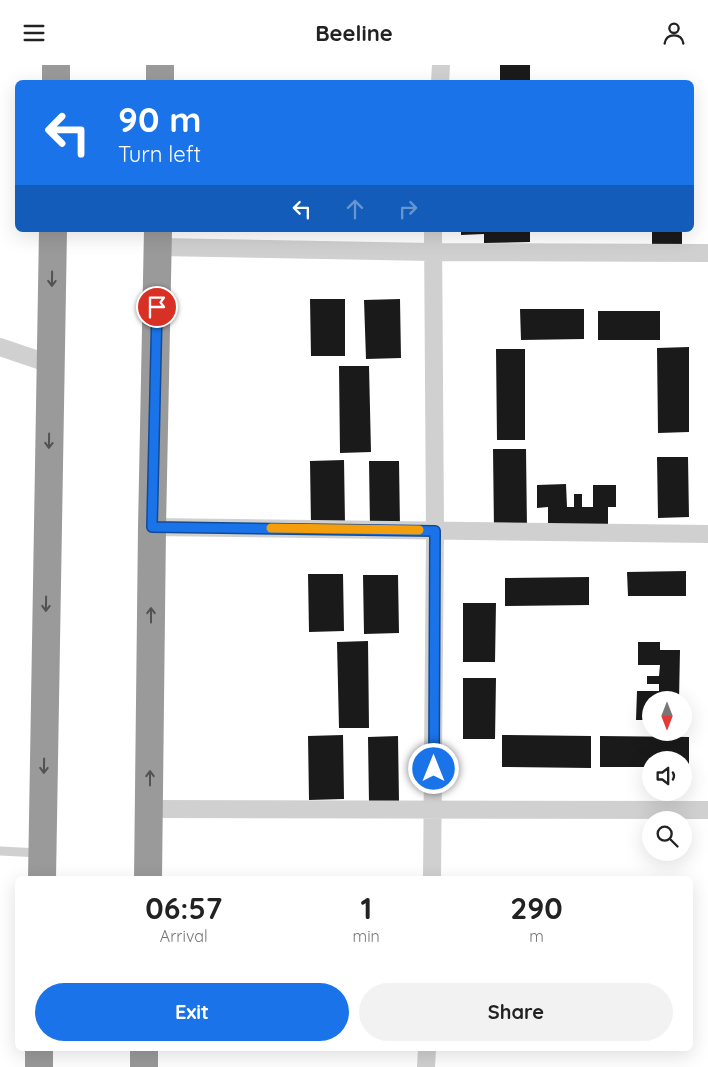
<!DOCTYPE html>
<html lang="en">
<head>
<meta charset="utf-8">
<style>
  body { margin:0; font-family:Quicksand,sans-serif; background:#f2f2f2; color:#222; height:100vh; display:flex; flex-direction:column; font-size:19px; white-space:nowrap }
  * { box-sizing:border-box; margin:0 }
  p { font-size:16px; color:#767676 }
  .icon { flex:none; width:28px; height:28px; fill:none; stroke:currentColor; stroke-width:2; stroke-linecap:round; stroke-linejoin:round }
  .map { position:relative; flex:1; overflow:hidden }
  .side { position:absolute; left:15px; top:811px; width:678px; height:175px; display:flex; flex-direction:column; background:#fff; border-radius:8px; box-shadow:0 5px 20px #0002 }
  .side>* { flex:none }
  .banner { position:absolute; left:15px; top:15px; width:679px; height:152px; border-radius:8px; box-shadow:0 5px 20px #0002; background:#1a73e8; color:#fff; overflow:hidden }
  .needle { width:32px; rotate:180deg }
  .fabs { position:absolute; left:642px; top:626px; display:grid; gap:10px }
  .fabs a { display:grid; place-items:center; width:50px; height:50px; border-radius:50%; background:#fff; box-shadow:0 5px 20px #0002; font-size:25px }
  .pin { position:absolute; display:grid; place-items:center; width:42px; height:42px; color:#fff; margin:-21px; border:2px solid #fff; border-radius:50%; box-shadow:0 1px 5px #0007 }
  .me { position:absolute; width:55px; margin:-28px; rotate:0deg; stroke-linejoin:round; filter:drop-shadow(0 0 4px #0008) }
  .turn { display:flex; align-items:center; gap:18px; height:105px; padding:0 20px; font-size:22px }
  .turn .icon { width:65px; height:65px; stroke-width:2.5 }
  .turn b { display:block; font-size:35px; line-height:42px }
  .lanes { display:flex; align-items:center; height:48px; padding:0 20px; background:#0003; justify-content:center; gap:25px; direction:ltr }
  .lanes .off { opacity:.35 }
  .eta { display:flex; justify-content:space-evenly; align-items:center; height:85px; text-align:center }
  .eta b { font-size:30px; font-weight:700; line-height:35px }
  .button { display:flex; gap:10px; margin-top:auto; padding:10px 20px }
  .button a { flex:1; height:58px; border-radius:30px; background:#1a73e8; color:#fff; font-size:20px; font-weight:700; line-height:58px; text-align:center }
  .button a+a { background:#f2f2f2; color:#222 }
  header { display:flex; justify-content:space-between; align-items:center; height:65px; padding:0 20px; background:#fff; font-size:22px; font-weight:700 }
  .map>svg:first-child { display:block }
  .building { fill:#1a1a1a }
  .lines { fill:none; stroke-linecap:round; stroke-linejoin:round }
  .lane { stroke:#d0d0d0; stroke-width:9 }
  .street { stroke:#d0d0d0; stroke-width:18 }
  .highway { stroke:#9a9a9a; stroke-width:28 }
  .oneway { stroke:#525252 }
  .route-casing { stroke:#114b97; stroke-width:12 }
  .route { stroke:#1a73e8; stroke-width:9 }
  .slow { stroke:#f59e0b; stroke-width:9 }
</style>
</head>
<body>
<header><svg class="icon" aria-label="menu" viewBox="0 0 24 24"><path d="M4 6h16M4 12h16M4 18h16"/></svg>Beeline<svg class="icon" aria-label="person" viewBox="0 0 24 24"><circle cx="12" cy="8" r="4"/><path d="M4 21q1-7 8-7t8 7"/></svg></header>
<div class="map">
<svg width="708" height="1002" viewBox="0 0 708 1002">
  <rect width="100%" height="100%" fill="#fff"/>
  <!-- building -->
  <path class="building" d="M 500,0 L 530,0 L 530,18 L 500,18 Z
    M 461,165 L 530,165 L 530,177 L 484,178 L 484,169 L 461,170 Z
    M 652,165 L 682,165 L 682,184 L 652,184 Z
    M 310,234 L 345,234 L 345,291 L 311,291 Z
    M 400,234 L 401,293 L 366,294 L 364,235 Z
    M 520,244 L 584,244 L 584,274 L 521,275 Z
    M 598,246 L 660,246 L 660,275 L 598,275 Z
    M 689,282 L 689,367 L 658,368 L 657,283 Z
    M 496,284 L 525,284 L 525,375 L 497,375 Z
    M 339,301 L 369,301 L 371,387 L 340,388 Z
    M 493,384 L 526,384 L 527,464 L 494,465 Z
    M 657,392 L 688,392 L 689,452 L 658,453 Z
    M 344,395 L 345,459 L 311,460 L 310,396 Z
    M 369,396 L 399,396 L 400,462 L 370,462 Z
    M 566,419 L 567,442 L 574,442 L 574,429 L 582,429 L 582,442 L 593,442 L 593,420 L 616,420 L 616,442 L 608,442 L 608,462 L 548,462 L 548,442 L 537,443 L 537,420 Z
    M 686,506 L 686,531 L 628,531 L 627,507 Z
    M 308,509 L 343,509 L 344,566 L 309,567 Z
    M 363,510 L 398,510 L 399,568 L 364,569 Z
    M 589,512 L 589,540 L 505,541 L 505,513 Z
    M 463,538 L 496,538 L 495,597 L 463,597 Z
    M 368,576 L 369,663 L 339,663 L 337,577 Z
    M 638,577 L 660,577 L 660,585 L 680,585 L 679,635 L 651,635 L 651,655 L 636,655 L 637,626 L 659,626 L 659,619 L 647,619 L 647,611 L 659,611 L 660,600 L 638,600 Z
    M 463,613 L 496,613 L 495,674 L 463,674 Z
    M 343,670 L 344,734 L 309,735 L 308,671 Z
    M 502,670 L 591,671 L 591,703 L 502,702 Z
    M 398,671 L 399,737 L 369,738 L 368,672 Z
    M 600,671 L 689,672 L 689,703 L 684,703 L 684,695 L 651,695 L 651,702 L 600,702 Z"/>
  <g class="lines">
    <!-- lane -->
    <path class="lane" d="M 0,786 L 40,788"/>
    <!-- street -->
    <path class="street" d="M 440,18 L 441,0
      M 158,182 L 432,187 L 708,188
      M 0,282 L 50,299
      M 152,462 L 708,469
      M 150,744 L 708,745
      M 432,814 L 435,466 L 433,165
      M 426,1002 L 427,984"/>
    <!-- highway -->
    <path class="highway" d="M 56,18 L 56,0
      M 160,18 L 160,0
      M 42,814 L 53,165
      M 148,814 L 152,462 L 158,165
      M 39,1002 L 39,984
      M 144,1002 L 144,984"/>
  </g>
  <!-- one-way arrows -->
  <defs><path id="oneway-shaft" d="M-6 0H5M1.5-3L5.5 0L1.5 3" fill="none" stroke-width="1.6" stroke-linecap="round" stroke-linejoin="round" transform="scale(1.25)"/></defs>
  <g class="oneway">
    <use href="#oneway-shaft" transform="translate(52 214) rotate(91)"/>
    <use href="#oneway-shaft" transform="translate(49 376) rotate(91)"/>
    <use href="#oneway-shaft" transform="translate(46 539) rotate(91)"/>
    <use href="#oneway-shaft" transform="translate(151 550) rotate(-90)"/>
    <use href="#oneway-shaft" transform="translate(44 701) rotate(91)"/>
    <use href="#oneway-shaft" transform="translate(150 713) rotate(-90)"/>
  </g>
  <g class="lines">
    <!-- route casing -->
    <g class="route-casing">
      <path id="route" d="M 157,242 L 152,462 L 435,466 L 434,704"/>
    </g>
    <!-- route -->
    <use href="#route" class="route"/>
    <!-- slow -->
    <path class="slow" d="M 271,463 L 419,465"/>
  </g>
</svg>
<div class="fabs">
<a><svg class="needle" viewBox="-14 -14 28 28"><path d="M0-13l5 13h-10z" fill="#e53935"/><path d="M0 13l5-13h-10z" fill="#767676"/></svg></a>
<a><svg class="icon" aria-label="sound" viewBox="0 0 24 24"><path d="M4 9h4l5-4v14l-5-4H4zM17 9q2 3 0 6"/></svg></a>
<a><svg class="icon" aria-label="search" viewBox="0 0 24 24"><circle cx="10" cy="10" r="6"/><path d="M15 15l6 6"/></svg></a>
</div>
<div class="pin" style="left:157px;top:242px;background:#d93025"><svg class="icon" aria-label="arrive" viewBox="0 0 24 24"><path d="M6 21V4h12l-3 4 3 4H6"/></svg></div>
<svg class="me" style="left:434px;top:704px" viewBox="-20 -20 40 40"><circle r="17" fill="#1a73e8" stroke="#fff" stroke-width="3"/><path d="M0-11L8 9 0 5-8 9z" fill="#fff"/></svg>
<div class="banner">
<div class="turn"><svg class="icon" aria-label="left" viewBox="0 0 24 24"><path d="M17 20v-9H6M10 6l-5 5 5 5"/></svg><div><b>90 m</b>Turn left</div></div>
<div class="lanes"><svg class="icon" aria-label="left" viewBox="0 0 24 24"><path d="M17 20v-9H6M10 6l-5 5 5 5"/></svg><svg class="icon off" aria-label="ahead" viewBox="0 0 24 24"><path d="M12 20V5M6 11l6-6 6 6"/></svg><svg class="icon off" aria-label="right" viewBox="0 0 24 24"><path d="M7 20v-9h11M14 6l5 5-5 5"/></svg></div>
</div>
<section class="side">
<div class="eta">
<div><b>06:57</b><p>Arrival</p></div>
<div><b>1</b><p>min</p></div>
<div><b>290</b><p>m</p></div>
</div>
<div class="button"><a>Exit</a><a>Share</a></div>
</section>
</div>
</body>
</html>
